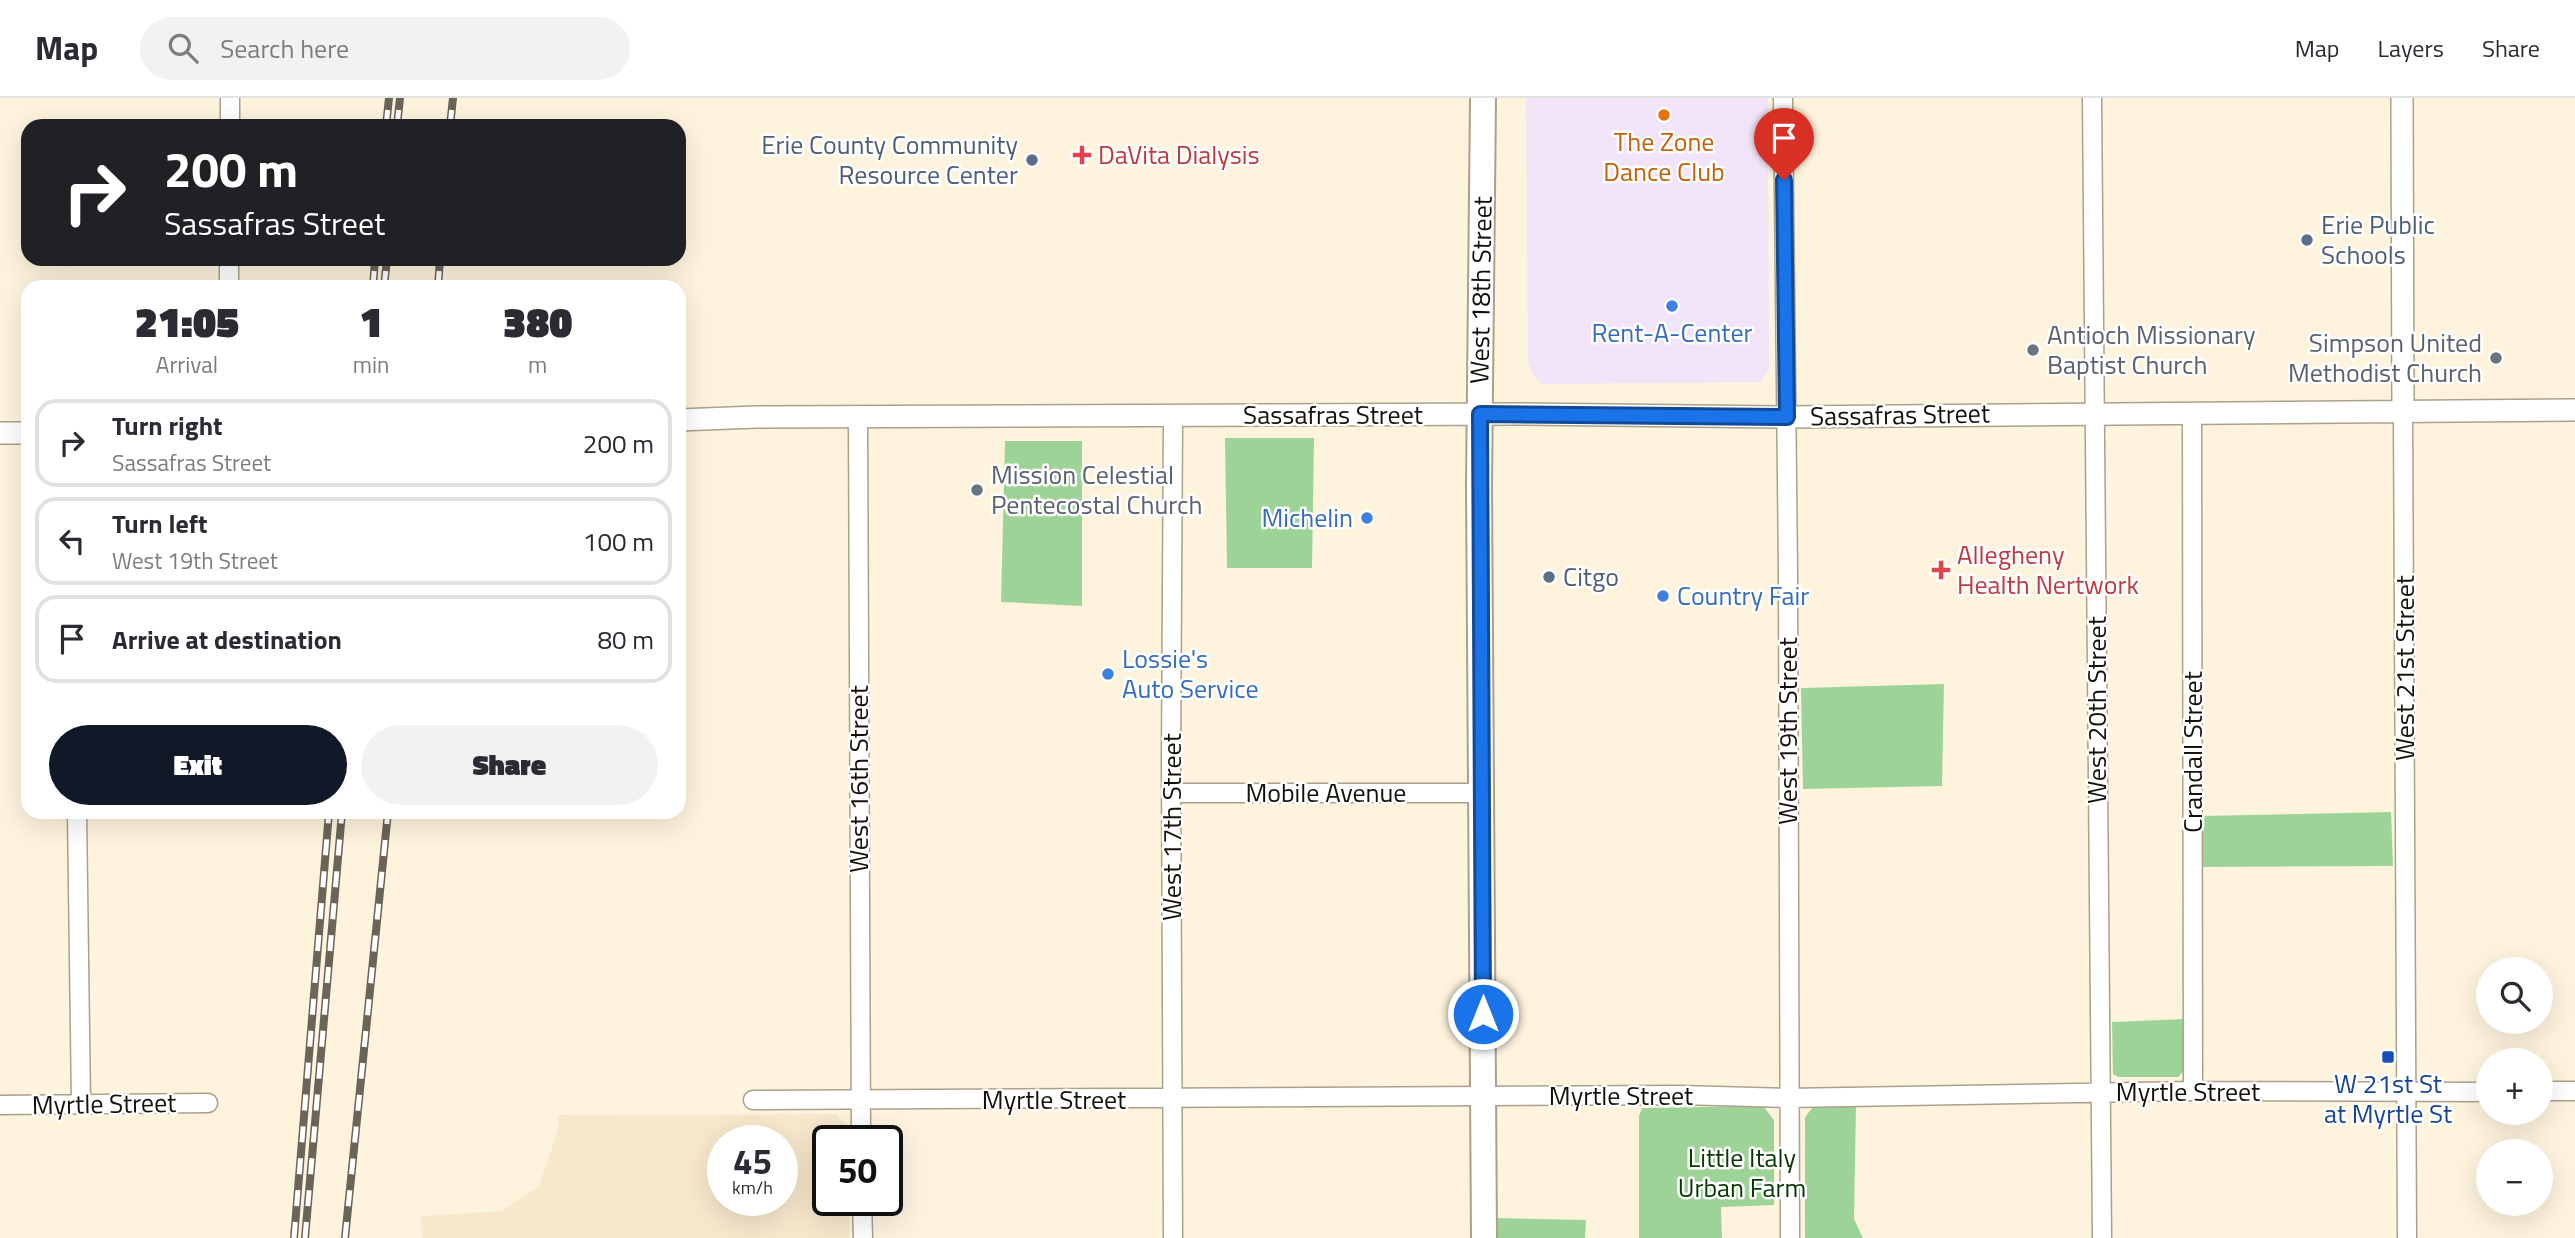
<!DOCTYPE html>
<html lang="en">
<head>
<meta charset="utf-8">
<style>
  body { margin:0; font-family:"Titillium Web",sans-serif; background:#f2f2f3; color:#2b2b33; height:100vh; display:flex; flex-direction:column; font-size:26px; white-space:nowrap }
  * { box-sizing:border-box; margin:0 }
  p { font-size:23px; color:#7c7c81 }
  .icon { flex:none; width:38px; height:38px; fill:none; stroke:currentColor; stroke-width:2; stroke-linecap:round; stroke-linejoin:round }
  .map { position:relative; flex:1; overflow:hidden }
  .panel { position:absolute; left:21px; top:182px; width:665px; height:539px; display:flex; flex-direction:column; background:#fff; border-radius:21px; box-shadow:0 7px 28px #0002 }
  .panel>* { flex:none }
  .banner { position:absolute; left:21px; top:21px; width:665px; height:147px; border-radius:21px; box-shadow:0 7px 28px #0002; background:#202124; color:#fff; overflow:hidden }
  .fabs { position:absolute; left:2476px; top:859px; display:grid; gap:14px }
  .fabs a { display:grid; place-items:center; width:77px; height:77px; border-radius:50%; background:#fff; box-shadow:0 7px 28px #0002; font-size:35px }
  .speed { position:absolute; left:707px; top:1027px; display:flex; gap:14px; font-size:35px; font-weight:700; text-align:center }
  .speed>* { display:grid; place-content:center; width:91px; height:91px; border-radius:50%; background:#fff; box-shadow:0 7px 28px #0002; line-height:1 }
  .speed small { font-size:18px; font-weight:400 }
  .speed .limit { border:4px solid #111; border-radius:10px; background:#fff; color:#111 }
  .pin { position:absolute; display:grid; place-items:center; width:60px; height:60px; color:#fff; margin:-72px -30px; border-radius:50% 50% 50% 0; rotate:-45deg; box-shadow:0 0 7px #0007 }
  .pin .icon { rotate:45deg }
  .me { position:absolute; width:77px; margin:-38px; rotate:0deg; stroke-linejoin:round; filter:drop-shadow(0 0 5px #0008) }
  .turn { display:flex; align-items:center; gap:24px; height:147px; padding:0 28px; font-size:32px }
  .turn .icon { width:91px; height:91px; stroke-width:2.5 }
  .turn b { display:block; font-size:49px; line-height:60px }
  .eta { display:flex; justify-content:space-evenly; align-items:center; height:119px; text-align:center }
  .eta b { font-size:42px; font-weight:800; line-height:49px }
  .cta { display:flex; gap:14px; margin-top:auto; padding:14px 28px }
  .cta a { flex:1; height:80px; border-radius:42px; background:#111827; color:#fff; font-size:28px; font-weight:800; line-height:80px; text-align:center }
  .cta a+a { background:#f2f2f3; color:#2b2b33 }
  ul { padding:0; list-style:none }
  li { display:flex; align-items:center; gap:21px; height:88px; margin:0 14px 10px; padding:0 14px; border:4px solid #e1e1e2; border-radius:21px }
  li div { flex:1 }
  li b { display:block; font-size:26px }
  li em { font-style:normal }
  header { display:flex; align-items:center; gap:42px; box-sizing:border-box; height:98px; padding:0 35px; background:#fff; border-bottom:2px solid #e1e1e2 }
  header strong { font-size:33px }
  nav { display:flex; gap:38px; margin-inline-start:auto; font-size:24px }
  .search { width:490px; height:63px; background:#f2f2f3; display:flex; align-items:center; gap:18px; box-sizing:border-box; padding:0 24px; border-radius:38px; color:#7c7c81; font-size:26px }
  .map>svg:first-child { display:block }
  .commercial { fill:#f2e4f8 }
  .built { fill:#f7e8cc; fill-rule:evenodd }
  .green { fill:#9ed397 }
  .lines { fill:none; stroke-linecap:round; stroke-linejoin:round }
  .minor-casing { stroke:#aba08c; stroke-width:21 }
  .tertiary-casing { stroke:#aba08c; stroke-width:24 }
  .secondary-casing { stroke:#aba08c; stroke-width:28 }
  .minor { stroke:#fff; stroke-width:18 }
  .tertiary { stroke:#fff; stroke-width:21 }
  .secondary { stroke:#fff; stroke-width:24 }
  .rail-casing { stroke:#6b6458; stroke-width:8 }
  .rail { stroke:#fff; stroke-width:5; stroke-dasharray:16; stroke-linecap:butt }
  .route-casing { stroke:#114b97; stroke-width:18 }
  .route { stroke:#1a73e8; stroke-width:12 }
  .food-dot { fill:#e8710a; stroke:#fff; stroke-width:2.5 }
  .health-dot { fill:#e0444e; stroke:#fff; stroke-width:2.5 }
  .service-dot { fill:#5c6f8a; stroke:#fff; stroke-width:2.5 }
  .shop-dot { fill:#3f7fe0; stroke:#fff; stroke-width:2.5 }
  .worship-dot { fill:#6b7280; stroke:#fff; stroke-width:2.5 }
  .transit-dot { fill:#1a4fb4; stroke:#fff; stroke-width:2.5 }
  .labels { text-anchor:middle; stroke-width:5; stroke-linejoin:round; paint-order:stroke }
  .food-label { font-size:26px; fill:#c56008; stroke:#fff }
  .service-label { font-size:26px; fill:#4e5e75; stroke:#fff; text-anchor:start }
  .health-label { font-size:26px; fill:#be3a42; stroke:#fff; text-anchor:start }
  .street-label { font-size:26px; fill:#15110a; stroke:#fff }
  .shop-label { font-size:26px; fill:#366cbe; stroke:#fff; text-anchor:start }
  .worship-label { font-size:26px; fill:#5b616d; stroke:#fff; text-anchor:start }
  .transit-label { font-size:26px; fill:#164399; stroke:#fff }
  .park-label { font-size:26px; fill:#063703; stroke:#fff }
</style>
</head>
<body>
<header>
<strong>Map</strong>
<div class="search"><svg class="icon" aria-label="search" viewBox="0 0 24 24"><circle cx="10" cy="10" r="6"/><path d="M15 15l6 6"/></svg>Search here</div>
<nav><a>Map</a><a>Layers</a><a>Share</a></nav>
</header>
<div class="map">
<svg width="2575" height="1140" viewBox="0 0 2575 1140">
  <rect width="100%" height="100%" fill="#fef3dd"/>
  <!-- commercial -->
  <path class="commercial" d="M 1526,0 L 1768,0 L 1769,270 L 1761,284 L 1542,286 L 1533,277 L 1528,265 Z"/>
  <!-- built -->
  <path class="built" d="M 836,1016 L 847,1027 L 849,1043 L 828,1043 L 828,1102 L 849,1103 L 849,1140 L 422,1140 L 421,1118 L 502,1113 L 539,1088 L 559,1029 L 558,1017 ZM 723,1043 L 782,1043 L 782,1102 L 723,1102 Z"/>
  <!-- green -->
  <path class="green" d="M 1225,340 L 1314,340 L 1312,470 L 1227,470 Z
    M 1005,343 L 1082,343 L 1082,508 L 1001,504 Z
    M 1944,586 L 1942,688 L 1803,691 L 1801,590 Z
    M 2391,714 L 2393,768 L 2201,769 L 2201,718 Z
    M 2185,921 L 2185,972 L 2178,979 L 2118,979 L 2113,976 L 2112,924 Z
    M 1856,1007 L 1854,1121 L 1863,1140 L 1805,1140 L 1805,1019 L 1813,1009 Z
    M 1759,1008 L 1764,1009 L 1774,1022 L 1774,1107 L 1721,1109 L 1722,1140 L 1639,1140 L 1639,1018 L 1642,1010 Z
    M 1494,1120 L 1586,1122 L 1585,1140 L 1495,1140 Z"/>
  <g class="lines">
    <!-- minor casing -->
    <g class="minor-casing">
      <path id="minor" d="M 1783,0 L 1788,476 L 1790,1140
        M 2092,0 L 2102,1140
        M 230,28 L 230,0
        M 229,161 L 229,189
        M 2403,315 L 2407,1140
        M 2192,316 L 2193,993
        M 858,319 L 861,1043
        M 1173,319 L 1171,663 L 1173,1140
        M 1171,695 L 1482,695
        M 77,714 L 81,1006
        M 2541,993 L 2575,993
        M 753,1002 L 1681,997 L 1788,1000 L 2193,993 L 2488,994
        M 0,1007 L 208,1005
        M 862,1102 L 863,1140"/>
    </g>
    <!-- tertiary casing -->
    <g class="tertiary-casing">
      <path id="tertiary" d="M 2402,0 L 2403,315
        M 679,322 L 756,319 L 1515,316 L 1787,319 L 2575,312
        M 0,335 L 28,335"/>
    </g>
    <!-- secondary casing -->
    <g class="secondary-casing">
      <path id="secondary" d="M 1483,0 L 1479,387 L 1484,1140"/>
    </g>
    <!-- minor -->
    <use href="#minor" class="minor"/>
    <!-- tertiary -->
    <use href="#tertiary" class="tertiary"/>
    <!-- secondary -->
    <use href="#secondary" class="secondary"/>
    <!-- rail casing -->
    <g class="rail-casing">
      <path id="rail" d="M 386,28 L 389,0
        M 397,28 L 400,0
        M 450,28 L 453,0
        M 373,189 L 375,161
        M 384,189 L 387,161
        M 438,189 L 440,161
        M 294,1140 L 329,714
        M 305,1140 L 342,714
        M 345,1140 L 388,714"/>
    </g>
    <!-- rail -->
    <use href="#rail" class="rail"/>
  </g>
  <g class="lines">
    <!-- route casing -->
    <g class="route-casing">
      <path id="route" d="M 1483,916 L 1480,316 L 1787,319 L 1784,82"/>
    </g>
    <!-- route -->
    <use href="#route" class="route"/>
  </g>
  <!-- markers -->
  <circle class="food-dot" cx="1664" cy="17" r="7"/>
  <g class="health-dot">
    <path d="M1078.5 46.5h7v7h7v7h-7v7h-7v-7h-7v-7h7z"/>
    <path d="M1937.5 461.5h7v7h7v7h-7v7h-7v-7h-7v-7h7z"/>
  </g>
  <g class="service-dot">
    <circle cx="1032" cy="62" r="7"/>
    <circle cx="2307" cy="142" r="7"/>
    <circle cx="1549" cy="479" r="7"/>
  </g>
  <g class="shop-dot">
    <circle cx="1672" cy="208" r="7"/>
    <circle cx="1367" cy="420" r="7"/>
    <circle cx="1663" cy="498" r="7"/>
    <circle cx="1108" cy="576" r="7"/>
  </g>
  <g class="worship-dot">
    <circle cx="2033" cy="252" r="7"/>
    <circle cx="2496" cy="260" r="7"/>
    <circle cx="977" cy="392" r="7"/>
  </g>
  <rect class="transit-dot" x="2381" y="952" width="14" height="14" rx="3.5"/>
  <g class="labels">
    <!-- food labels -->
    <g class="food-label">
      <text x="1664" y="53">The Zone<tspan x="1664" dy="30">Dance Club</tspan></text>
    </g>
    <!-- service labels -->
    <g class="service-label">
      <text x="1018" y="56" text-anchor="end">Erie County Community<tspan x="1018" dy="30">Resource Center</tspan></text>
      <text x="2321" y="136">Erie Public<tspan x="2321" dy="30">Schools</tspan></text>
      <text x="1563" y="488">Citgo</text>
    </g>
    <!-- health labels -->
    <g class="health-label">
      <text x="1098" y="66">DaVita Dialysis</text>
      <text x="1957" y="466">Allegheny<tspan x="1957" dy="30">Health Nertwork</tspan></text>
    </g>
    <!-- street labels -->
    <g class="street-label">
      <text transform="translate(1481 192) rotate(-89)" y="9">West 18th Street</text>
      <text x="1333" y="326">Sassafras Street</text>
      <text transform="translate(1900 317) rotate(-1)" y="9">Sassafras Street</text>
      <text transform="translate(2405 570) rotate(-90)" y="9">West 21st Street</text>
      <text transform="translate(2097 612) rotate(-90)" y="9">West 20th Street</text>
      <text transform="translate(1788 633) rotate(-90)" y="9">West 19th Street</text>
      <text transform="translate(2193 654) rotate(-90)" y="9">Crandall Street</text>
      <text transform="translate(859 681) rotate(-90)" y="9">West 16th Street</text>
      <text x="1326" y="704">Mobile Avenue</text>
      <text transform="translate(1172 729) rotate(-90)" y="9">West 17th Street</text>
      <text x="2188" y="1003">Myrtle Street</text>
      <text x="1621" y="1007">Myrtle Street</text>
      <text x="1054" y="1011">Myrtle Street</text>
      <text transform="translate(104 1006) rotate(-1)" y="9">Myrtle Street</text>
    </g>
    <!-- shop labels -->
    <g class="shop-label">
      <text x="1672" y="244" text-anchor="middle">Rent-A-Center</text>
      <text x="1353" y="429" text-anchor="end">Michelin</text>
      <text x="1677" y="507">Country Fair</text>
      <text x="1122" y="570">Lossie's<tspan x="1122" dy="30">Auto Service</tspan></text>
    </g>
    <!-- worship labels -->
    <g class="worship-label">
      <text x="2047" y="246">Antioch Missionary<tspan x="2047" dy="30">Baptist Church</tspan></text>
      <text x="2482" y="254" text-anchor="end">Simpson United<tspan x="2482" dy="30">Methodist Church</tspan></text>
      <text x="991" y="386">Mission Celestial<tspan x="991" dy="30">Pentecostal Church</tspan></text>
    </g>
    <!-- transit labels -->
    <g class="transit-label">
      <text x="2388" y="995">W 21st St<tspan x="2388" dy="30">at Myrtle St</tspan></text>
    </g>
    <!-- park labels -->
    <g class="park-label">
      <text x="1742" y="1069">Little Italy<tspan x="1742" dy="30">Urban Farm</tspan></text>
    </g>
  </g>
</svg>
<div class="fabs">
<a><svg class="icon" aria-label="search" viewBox="0 0 24 24"><circle cx="10" cy="10" r="6"/><path d="M15 15l6 6"/></svg></a>
<a>+</a>
<a>−</a>
</div>
<div class="speed"><div>45<small>km/h</small></div><div class="limit">50</div></div>
<div class="pin" style="left:1784px;top:82px;background:#d93025"><svg class="icon" aria-label="arrive" viewBox="0 0 24 24"><path d="M6 21V4h12l-3 4 3 4H6"/></svg></div>
<svg class="me" style="left:1483px;top:916px" viewBox="-20 -20 40 40"><circle r="17" fill="#1a73e8" stroke="#fff" stroke-width="3"/><path d="M0-11L8 9 0 5-8 9z" fill="#fff"/></svg>
<div class="banner">
<div class="turn"><svg class="icon" aria-label="right" viewBox="0 0 24 24"><path d="M7 20v-9h11M14 6l5 5-5 5"/></svg><div><b>200 m</b>Sassafras Street</div></div>
</div>
<section class="panel">
<div class="eta">
<div><b>21:05</b><p>Arrival</p></div>
<div><b>1</b><p>min</p></div>
<div><b>380</b><p>m</p></div>
</div>
<ul>
<li><svg class="icon" aria-label="right" viewBox="0 0 24 24"><path d="M7 20v-9h11M14 6l5 5-5 5"/></svg><div><b>Turn right</b><p>Sassafras Street</p></div><em>200 m</em></li>
<li><svg class="icon" aria-label="left" viewBox="0 0 24 24"><path d="M17 20v-9H6M10 6l-5 5 5 5"/></svg><div><b>Turn left</b><p>West 19th Street</p></div><em>100 m</em></li>
<li><svg class="icon" aria-label="arrive" viewBox="0 0 24 24"><path d="M6 21V4h12l-3 4 3 4H6"/></svg><div><b>Arrive at destination</b></div><em>80 m</em></li>
</ul>
<div class="cta"><a>Exit</a><a>Share</a></div>
</section>
</div>
</body>
</html>
